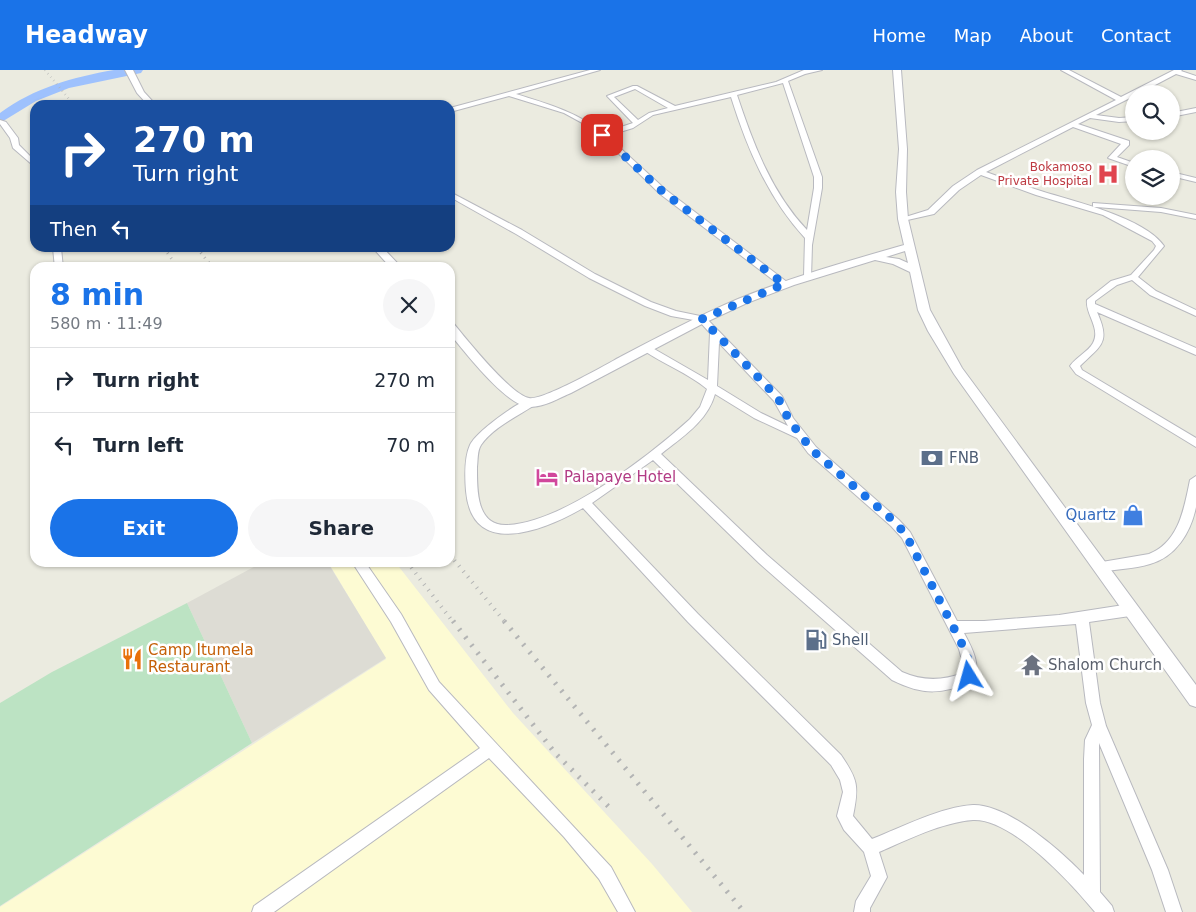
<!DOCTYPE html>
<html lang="en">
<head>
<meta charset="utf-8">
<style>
  body { margin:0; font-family:"DejaVu Sans",sans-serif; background:#f6f6f7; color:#1f2937; height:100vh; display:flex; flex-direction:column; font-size:19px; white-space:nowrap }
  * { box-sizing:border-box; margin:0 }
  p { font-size:16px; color:#747a83 }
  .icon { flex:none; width:28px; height:28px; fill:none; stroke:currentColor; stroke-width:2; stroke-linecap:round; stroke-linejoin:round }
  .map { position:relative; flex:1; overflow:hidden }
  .sheet { position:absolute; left:30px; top:192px; width:425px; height:305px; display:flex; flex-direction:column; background:#fff; border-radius:15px; box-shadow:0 1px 4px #0004 }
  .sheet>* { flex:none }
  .banner { position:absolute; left:30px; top:30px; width:425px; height:152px; border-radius:15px; box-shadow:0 1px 4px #0004; background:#1a4fa0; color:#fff; overflow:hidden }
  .fabs { position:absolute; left:1125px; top:15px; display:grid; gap:10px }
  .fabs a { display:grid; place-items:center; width:55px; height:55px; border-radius:50%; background:#fff; box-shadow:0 1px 4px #0004; font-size:25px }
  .pin { position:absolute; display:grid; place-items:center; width:42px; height:42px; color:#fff; margin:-21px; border-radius:10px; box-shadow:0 2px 8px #0006 }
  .me { position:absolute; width:55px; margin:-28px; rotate:352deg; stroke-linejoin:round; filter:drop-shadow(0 0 4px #0008) }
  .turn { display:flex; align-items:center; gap:18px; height:105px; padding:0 20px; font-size:22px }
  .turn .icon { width:65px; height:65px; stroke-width:2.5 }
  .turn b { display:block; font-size:35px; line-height:42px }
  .then { display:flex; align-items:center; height:48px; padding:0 20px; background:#0003; gap:10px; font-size:19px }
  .round { display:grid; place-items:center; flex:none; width:52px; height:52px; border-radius:26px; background:#f6f6f7 }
  .overview { display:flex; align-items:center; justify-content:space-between; height:85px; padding:0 20px }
  h1 { font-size:30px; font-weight:700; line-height:38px; color:#1a73e8 }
  .action { display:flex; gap:10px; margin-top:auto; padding:10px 20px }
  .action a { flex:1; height:58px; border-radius:30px; background:#1a73e8; color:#fff; font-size:20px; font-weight:700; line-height:58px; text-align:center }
  .action a+a { background:#f6f6f7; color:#1f2937 }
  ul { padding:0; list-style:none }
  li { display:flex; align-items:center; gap:15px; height:65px; padding:0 20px; border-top:1px solid #e0e1e3 }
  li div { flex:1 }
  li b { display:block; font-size:19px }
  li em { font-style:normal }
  header { display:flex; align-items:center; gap:30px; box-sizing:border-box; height:70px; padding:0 25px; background:#1a73e8; color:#fff }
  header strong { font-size:24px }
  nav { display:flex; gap:28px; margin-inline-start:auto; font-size:18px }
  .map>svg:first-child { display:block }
  .commercial { fill:#fdfbd3 }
  .industrial { fill:#dddcd4 }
  .green { fill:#bce3c3 }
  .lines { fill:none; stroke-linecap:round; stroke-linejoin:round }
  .river { fill:#9ec1fd; fill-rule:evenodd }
  .minor-casing { stroke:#b8b9bf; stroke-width:2 }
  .tertiary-casing { stroke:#b8b9bf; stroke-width:2 }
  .minor { fill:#fff; fill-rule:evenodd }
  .tertiary { fill:#fff; fill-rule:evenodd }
  .rail-far3 { stroke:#b3b4b4; stroke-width:2.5; stroke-dasharray:0.5 4; stroke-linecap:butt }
  .rail-far2 { stroke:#b3b4b4; stroke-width:3; stroke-dasharray:1 5; stroke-linecap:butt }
  .rail-far1 { stroke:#b3b4b4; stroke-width:4; stroke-dasharray:1 6; stroke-linecap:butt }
  .rail { stroke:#b3b4b4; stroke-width:5; stroke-dasharray:2 8; stroke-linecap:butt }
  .route { stroke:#1a73e8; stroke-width:9; stroke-dasharray:0 16.2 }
  .labels { text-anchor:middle; stroke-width:5; stroke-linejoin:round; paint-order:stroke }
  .far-health-label { font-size:12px; fill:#be3a42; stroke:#fff; text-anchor:end }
  .service-label { font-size:15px; fill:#4e5e75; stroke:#fff; text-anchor:start }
  .hotel-label { font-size:15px; fill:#b23c85; stroke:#fff; text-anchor:start }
  .shop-label { font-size:15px; fill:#366cbe; stroke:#fff; text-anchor:end }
  .food-label { font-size:15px; fill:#c56008; stroke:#fff; text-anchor:start }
  .worship-label { font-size:15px; fill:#5b616d; stroke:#fff; text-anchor:start }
</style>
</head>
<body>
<header>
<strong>Headway</strong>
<nav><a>Home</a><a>Map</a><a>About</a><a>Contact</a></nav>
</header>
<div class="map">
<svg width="1196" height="842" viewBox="0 0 1196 842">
  <rect width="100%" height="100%" fill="#ebebe0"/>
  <!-- commercial -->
  <path class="commercial" d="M 328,492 L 396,493 L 513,643 L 652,794 L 692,842 L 0,842 L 0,837 L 386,589 Z"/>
  <!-- industrial -->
  <path class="industrial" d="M 261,493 L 328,493 L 386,588 L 252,673 L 187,533 Z"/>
  <!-- green -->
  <path class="green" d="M 187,533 L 252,673 L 0,836 L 0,633 L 52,602 Z"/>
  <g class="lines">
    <!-- river -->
    <path class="river" d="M 114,0 L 143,0 L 141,3 L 69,18 L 36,31 L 0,53 L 0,43 C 34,18 73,7 114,0 Z"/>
    <!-- minor casing -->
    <g class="minor-casing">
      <path id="minor" d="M 590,0 L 600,0 L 516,24 C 548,34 577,42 603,63 L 633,53 L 607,26 L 633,16 L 637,16 L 675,36 L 776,12 L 804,0 L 822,0 L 805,4 L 788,11 L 822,107 L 822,118 L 812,175 L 811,208 L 805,208 L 804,206 L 805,168 C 768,128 747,78 731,27 L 653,45 L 633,58 L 607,66 L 666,120 L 787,212 L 787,216 L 781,216 L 660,124 L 618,83 L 586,55 L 564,43 L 509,26 L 450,42 L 450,38 ZM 783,13 L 814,107 L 814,118 L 807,160 C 771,122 753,73 737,25 ZM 635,19 L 668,38 L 649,43 L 638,50 L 614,27 Z
        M 1061,0 L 1069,0 L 1121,27 L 1174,0 L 1182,0 L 1181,1 L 1196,6 L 1196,10 L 1176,4 L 1138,24 L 1134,24 L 1134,26 L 1096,45 L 1119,48 L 1134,47 L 1134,51 L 1119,52 L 1090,48 L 1078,54 L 1129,71 L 1129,75 L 1117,87 L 1134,93 L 1134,97 L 1108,88 L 1121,74 L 1073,57 L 986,102 C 1005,109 1025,116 1044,122 C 1076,132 1145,148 1164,176 L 1138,207 L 1156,221 L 1196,240 L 1196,246 L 1150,225 L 1132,210 L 1117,215 L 1095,231 L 1095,234 L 1196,278 L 1196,285 L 1097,242 C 1111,273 1101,275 1080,296 L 1082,300 L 1196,368 L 1196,377 L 1076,304 L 1070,296 C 1076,287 1088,282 1093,273 C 1101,258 1085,244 1087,230 L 1111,211 L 1131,205 L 1154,180 L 1156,176 L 1152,171 L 1103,145 L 1036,125 L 981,105 L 959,120 L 934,144 L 903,151 L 899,149 L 928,140 L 953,116 L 977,100 L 1116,30 Z
        M 1196,38 L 1196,42 L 1171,47 L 1171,43 Z
        M 0,50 L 6,52 L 18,68 L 19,75 L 35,91 L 35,97 L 13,78 L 10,68 L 0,54 Z
        M 1171,102 L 1196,108 L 1196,112 L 1171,106 Z
        M 450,122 L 522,160 L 595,204 L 651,232 L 676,241 L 705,247 L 782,326 L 793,348 L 816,377 L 899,450 L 910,462 L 957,551 L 984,551 L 1059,545 L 1130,534 L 1134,536 L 1136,540 L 1134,544 L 1130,546 L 1089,552 L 1100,633 L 1106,656 L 1168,800 L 1182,842 L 1166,842 L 1152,800 L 1099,673 L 1100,822 L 1112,836 L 1114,842 L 1095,842 C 1072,814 1012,748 973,750 C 943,752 907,770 879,782 L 887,807 L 870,838 L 870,842 L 854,842 L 856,831 L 871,806 L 864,782 L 844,760 L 837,746 L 843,722 L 840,710 L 831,695 L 688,552 L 583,438 C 545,460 472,490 466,421 C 465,408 464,388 470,375 C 476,362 515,334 529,329 L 533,330 L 534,333 L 533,336 C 516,347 493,358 481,375 C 477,381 478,390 477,397 C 477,420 476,457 508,455 C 564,452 649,386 690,349 L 700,337 L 707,319 C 688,303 663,294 643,280 L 643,276 L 649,276 L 708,310 L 710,263 L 699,251 L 671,246 L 645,236 L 589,208 L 516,164 L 450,127 ZM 719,273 L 774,331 L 788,356 L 761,343 L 717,316 ZM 715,324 L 754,348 L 797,368 L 808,383 L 891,456 L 902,468 L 959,579 L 964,597 L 963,603 C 942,611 922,611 902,602 L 767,485 L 661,384 C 682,367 707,352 715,324 ZM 653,390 L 759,493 L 892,610 C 924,626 942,624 974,611 C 981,594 972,578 964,563 L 1076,554 L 1086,633 L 1092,655 L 1085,670 L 1084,689 L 1084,805 C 1061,781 1008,734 973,735 C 941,737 902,757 872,769 L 853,746 C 859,716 858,710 841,685 L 698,544 L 592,433 Z
        M 1093,133 L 1161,138 L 1196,145 L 1196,149 L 1161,142 L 1096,137 L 1093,137 Z
        M 53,178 L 61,178 L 63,198 L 55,198 Z
        M 1196,406 C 1196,416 1196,427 1196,437 C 1191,462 1176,487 1150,494 C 1134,499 1116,499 1100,502 L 1096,501 L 1094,497 L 1096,493 L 1149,484 C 1179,472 1184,439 1190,410 Z
        M 352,492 L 365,492 L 401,544 L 439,612 L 611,797 L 635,842 L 618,842 L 599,809 L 564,767 L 489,688 L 274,842 L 252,842 L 254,836 L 480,678 L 429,620 L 391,552 Z"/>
    </g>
    <!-- tertiary casing -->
    <g class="tertiary-casing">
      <path id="tertiary" d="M 125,0 L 133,0 L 144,22 L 156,35 L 148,35 L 137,23 Z
        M 893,0 L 901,0 L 907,79 L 906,122 L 908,149 L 930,240 L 962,298 L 1196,615 L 1196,637 L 1190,635 L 954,304 L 928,261 L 918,240 L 910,202 L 893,194 L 875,190 L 794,215 L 747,233 L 702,254 L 571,323 C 559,328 544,337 530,337 C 507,337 465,282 450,264 L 450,253 L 454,254 C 467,270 511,325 529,328 C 543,331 607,294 622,286 C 660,266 698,246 738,229 C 792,207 848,191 904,175 L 898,149 L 896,122 L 899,79 ZM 905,181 L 908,193 L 899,189 L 886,187 Z
        M 373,178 L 383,178 L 402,198 L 391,198 Z"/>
    </g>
    <!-- minor -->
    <use href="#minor" class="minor"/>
    <!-- tertiary -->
    <use href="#tertiary" class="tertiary"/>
    <!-- rail-far3 -->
    <path class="rail-far3" d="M 45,0 L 74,35"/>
    <!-- rail-far2 -->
    <path class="rail-far2" d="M 164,178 L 178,198
      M 197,178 L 213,198"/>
    <!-- rail-far1 -->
    <path class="rail-far1" d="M 450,485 L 505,552
      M 407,492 L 453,552"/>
    <!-- rail -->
    <path class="rail" d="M 453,551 L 555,683 L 613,741
      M 504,551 L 744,842"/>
  </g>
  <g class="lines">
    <!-- route -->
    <path class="route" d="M 602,65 L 663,122 L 784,214 L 702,249 L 778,328 L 789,350 L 812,380 L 895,452 L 906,465 L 964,578 L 971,597 L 969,606"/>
  </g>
  <!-- icons -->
  <defs>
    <g id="hospital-bare" transform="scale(1.725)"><path d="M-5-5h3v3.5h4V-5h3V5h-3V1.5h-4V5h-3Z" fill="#e0444e" stroke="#fff" stroke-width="2.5" paint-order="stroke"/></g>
    <g id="bank-bare" transform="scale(1.725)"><path d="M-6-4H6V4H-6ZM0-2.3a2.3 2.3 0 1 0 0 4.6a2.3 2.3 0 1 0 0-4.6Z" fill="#5c6f8a" stroke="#fff" stroke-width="2.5" paint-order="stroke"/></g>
    <g id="hotel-bare" transform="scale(1.725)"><path d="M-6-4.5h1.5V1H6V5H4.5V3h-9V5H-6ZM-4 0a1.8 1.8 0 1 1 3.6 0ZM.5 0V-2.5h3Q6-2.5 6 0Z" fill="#d1479c" stroke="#fff" stroke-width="2.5" paint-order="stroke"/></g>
    <g id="shop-bare" transform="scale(1.725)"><path d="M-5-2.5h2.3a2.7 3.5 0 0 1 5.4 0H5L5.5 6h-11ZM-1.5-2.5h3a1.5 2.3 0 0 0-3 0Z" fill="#3f7fe0" stroke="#fff" stroke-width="2.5" paint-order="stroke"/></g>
    <g id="fuel-bare" transform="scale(1.725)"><path d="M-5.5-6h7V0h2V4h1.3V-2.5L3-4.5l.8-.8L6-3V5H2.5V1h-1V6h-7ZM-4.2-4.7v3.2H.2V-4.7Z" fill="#5c6f8a" stroke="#fff" stroke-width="2.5" paint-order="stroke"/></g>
    <g id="restaurant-bare" transform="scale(1.725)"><path d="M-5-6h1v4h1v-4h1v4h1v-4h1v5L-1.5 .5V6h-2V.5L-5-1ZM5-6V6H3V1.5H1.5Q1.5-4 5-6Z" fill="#e8710a" stroke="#fff" stroke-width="2.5" paint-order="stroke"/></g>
    <g id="temple-bare" transform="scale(1.725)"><path d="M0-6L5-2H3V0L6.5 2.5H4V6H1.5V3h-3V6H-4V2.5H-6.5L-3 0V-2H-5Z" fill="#6b7280" stroke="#fff" stroke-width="2.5" paint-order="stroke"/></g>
  </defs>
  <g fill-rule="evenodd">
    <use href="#hospital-bare" x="1108" y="104"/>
    <use href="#bank-bare" x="932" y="388"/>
    <use href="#hotel-bare" x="547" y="407"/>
    <use href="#shop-bare" x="1133" y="445"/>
    <use href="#fuel-bare" x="816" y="570"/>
    <use href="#restaurant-bare" x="132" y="589"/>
    <use href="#temple-bare" x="1032" y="595"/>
  </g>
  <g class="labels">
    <!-- far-health labels -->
    <g class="far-health-label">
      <text x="1092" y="101">Bokamoso<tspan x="1092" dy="14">Private Hospital</tspan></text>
    </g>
    <!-- service labels -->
    <g class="service-label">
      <text x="949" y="393">FNB</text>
      <text x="832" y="575">Shell</text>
    </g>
    <!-- hotel labels -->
    <g class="hotel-label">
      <text x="564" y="412">Palapaye Hotel</text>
    </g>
    <!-- shop labels -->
    <g class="shop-label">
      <text x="1116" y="450">Quartz</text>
    </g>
    <!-- food labels -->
    <g class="food-label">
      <text x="148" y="585">Camp Itumela<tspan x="148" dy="17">Restaurant</tspan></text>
    </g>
    <!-- worship labels -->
    <g class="worship-label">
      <text x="1048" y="600">Shalom Church</text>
    </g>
  </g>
</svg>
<div class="fabs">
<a><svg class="icon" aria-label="search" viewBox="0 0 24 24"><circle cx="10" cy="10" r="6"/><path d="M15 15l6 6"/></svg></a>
<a><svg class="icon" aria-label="layers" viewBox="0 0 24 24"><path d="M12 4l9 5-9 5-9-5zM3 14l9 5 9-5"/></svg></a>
</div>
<div class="pin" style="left:602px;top:65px;background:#d93025"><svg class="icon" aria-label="arrive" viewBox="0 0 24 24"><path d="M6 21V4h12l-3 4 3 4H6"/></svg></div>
<svg class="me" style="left:969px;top:606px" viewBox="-20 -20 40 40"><path d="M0-17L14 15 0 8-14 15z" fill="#1a73e8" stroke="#fff" stroke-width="4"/></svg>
<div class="banner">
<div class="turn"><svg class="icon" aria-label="right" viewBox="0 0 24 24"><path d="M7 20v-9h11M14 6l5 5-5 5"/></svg><div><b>270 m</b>Turn right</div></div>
<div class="then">Then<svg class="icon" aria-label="left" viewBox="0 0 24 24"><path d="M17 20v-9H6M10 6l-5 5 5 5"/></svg></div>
</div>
<section class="sheet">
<div class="overview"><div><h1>8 min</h1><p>580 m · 11:49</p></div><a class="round"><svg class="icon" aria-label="close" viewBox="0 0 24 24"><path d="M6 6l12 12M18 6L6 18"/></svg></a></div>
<ul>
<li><svg class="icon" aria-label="right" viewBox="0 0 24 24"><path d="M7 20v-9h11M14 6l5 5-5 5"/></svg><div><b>Turn right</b></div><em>270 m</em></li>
<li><svg class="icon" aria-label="left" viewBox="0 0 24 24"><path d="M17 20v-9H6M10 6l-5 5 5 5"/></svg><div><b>Turn left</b></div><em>70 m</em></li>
</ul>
<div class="action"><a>Exit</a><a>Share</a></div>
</section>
</div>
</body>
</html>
